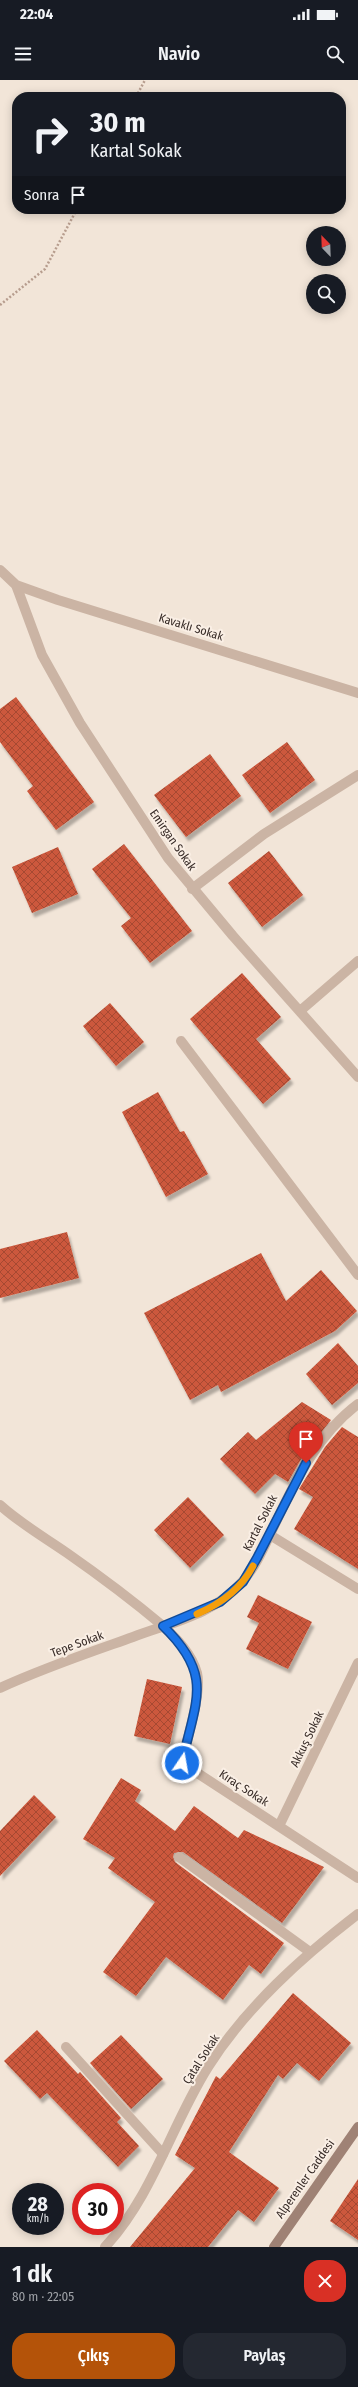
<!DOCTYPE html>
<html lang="tr">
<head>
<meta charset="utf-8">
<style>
  body { margin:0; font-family:"Fira Sans Condensed",sans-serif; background:#242831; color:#f1f3f6; height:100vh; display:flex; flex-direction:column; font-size:15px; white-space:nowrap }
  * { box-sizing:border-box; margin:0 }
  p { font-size:13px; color:#9ea1a6 }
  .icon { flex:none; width:22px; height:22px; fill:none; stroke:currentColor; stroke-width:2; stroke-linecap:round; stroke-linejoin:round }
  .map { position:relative; height:2167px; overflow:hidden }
  .drawer { display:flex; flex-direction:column; background:#171b24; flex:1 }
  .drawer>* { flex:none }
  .guide { position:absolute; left:12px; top:12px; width:334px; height:122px; border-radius:16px; box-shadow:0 2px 10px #0003; background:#171b24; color:#f1f3f6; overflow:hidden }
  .needle { width:26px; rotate:337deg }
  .buttons { position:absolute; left:306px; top:146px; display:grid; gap:8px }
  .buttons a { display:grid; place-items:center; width:40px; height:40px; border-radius:50%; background:#171b24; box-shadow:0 2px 10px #0003; font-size:20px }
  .speed { position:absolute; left:12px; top:2103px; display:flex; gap:8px; font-size:20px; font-weight:700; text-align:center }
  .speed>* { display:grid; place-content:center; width:52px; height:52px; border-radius:50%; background:#171b24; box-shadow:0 2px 10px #0003; line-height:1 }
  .speed small { font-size:10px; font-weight:400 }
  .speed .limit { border:6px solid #d22; background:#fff; color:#111 }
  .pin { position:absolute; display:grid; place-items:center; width:34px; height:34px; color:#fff; margin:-41px -17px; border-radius:50% 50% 50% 0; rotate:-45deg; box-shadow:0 0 4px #0007 }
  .pin .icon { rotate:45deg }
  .me { position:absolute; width:44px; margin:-22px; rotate:12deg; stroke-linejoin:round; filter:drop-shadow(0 0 3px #0008) }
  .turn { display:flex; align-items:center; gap:14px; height:84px; padding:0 12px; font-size:18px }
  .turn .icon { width:52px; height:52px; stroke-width:2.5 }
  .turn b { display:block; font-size:28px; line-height:34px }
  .then { display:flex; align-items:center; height:38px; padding:0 12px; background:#0003; gap:8px; font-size:15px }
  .round { display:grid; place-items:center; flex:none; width:42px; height:42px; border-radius:16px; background:#242831 }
  .summary { display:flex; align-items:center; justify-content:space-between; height:68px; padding:0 12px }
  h1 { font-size:24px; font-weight:600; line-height:30px }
  .cta { display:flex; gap:8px; margin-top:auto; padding:8px 12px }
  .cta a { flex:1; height:46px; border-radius:16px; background:#b45309; color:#fff; font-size:16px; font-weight:600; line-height:46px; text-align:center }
  .cta a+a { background:#242831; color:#f1f3f6 }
  .status { display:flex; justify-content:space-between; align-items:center; height:28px; padding:0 20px; background:#171b24; direction:ltr }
  .status svg { height:11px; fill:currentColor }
  header { display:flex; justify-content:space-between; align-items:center; height:52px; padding:0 12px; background:#171b24; font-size:18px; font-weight:600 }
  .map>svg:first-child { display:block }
  .building { fill:url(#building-cross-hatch); filter:url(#shadow) }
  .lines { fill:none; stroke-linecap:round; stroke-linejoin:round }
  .path { stroke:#b79d8e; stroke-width:2.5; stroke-dasharray:2 2; stroke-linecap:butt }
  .lane { stroke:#cbb4a4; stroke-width:10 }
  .street { stroke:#cbb4a4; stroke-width:10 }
  .secondary { stroke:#9f8275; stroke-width:10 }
  .route-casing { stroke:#114b97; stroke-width:10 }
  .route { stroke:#1a73e8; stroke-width:7 }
  .slow { stroke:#f59e0b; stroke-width:7 }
  .labels { text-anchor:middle; stroke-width:4; stroke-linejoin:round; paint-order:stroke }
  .street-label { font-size:12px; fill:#362a26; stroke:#faefe5 }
</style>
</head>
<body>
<div class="status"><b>22:04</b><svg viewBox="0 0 49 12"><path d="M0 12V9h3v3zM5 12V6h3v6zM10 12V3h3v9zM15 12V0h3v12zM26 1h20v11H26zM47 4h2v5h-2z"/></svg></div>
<header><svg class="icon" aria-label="menu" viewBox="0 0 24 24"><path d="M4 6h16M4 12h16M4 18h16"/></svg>Navio<svg class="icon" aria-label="search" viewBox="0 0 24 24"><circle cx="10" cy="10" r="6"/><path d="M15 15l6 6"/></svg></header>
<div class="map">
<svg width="358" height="2167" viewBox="0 0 358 2167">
  <defs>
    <pattern id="building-cross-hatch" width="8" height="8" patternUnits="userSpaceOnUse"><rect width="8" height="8" fill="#cc583c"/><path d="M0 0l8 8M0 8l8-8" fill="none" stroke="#a64932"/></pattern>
    <filter id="shadow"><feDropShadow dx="2.5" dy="4.5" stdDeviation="1" flood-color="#0004"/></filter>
  </defs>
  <rect width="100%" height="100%" fill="#f2e5d8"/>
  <!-- building -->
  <path class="building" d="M 16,617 L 94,722 L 56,750 L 27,711 L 33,706 L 0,662 L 0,629 Z
    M 287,662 L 315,700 L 270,733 L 242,695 Z
    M 210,674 L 241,716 L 186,757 L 154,715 Z
    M 124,764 L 192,851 L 150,883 L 121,846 L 131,838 L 92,789 Z
    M 58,767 L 78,814 L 32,833 L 12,787 Z
    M 269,771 L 303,815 L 262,847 L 228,803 Z
    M 242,893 L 281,937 L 256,959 L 291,999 L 263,1024 L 190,939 Z
    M 110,923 L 144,962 L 116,986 L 83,946 Z
    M 158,1012 L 180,1052 L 184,1051 L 208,1094 L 166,1117 L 122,1032 Z
    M 67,1152 L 79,1198 L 0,1218 L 0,1169 Z
    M 261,1173 L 286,1221 L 321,1190 L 357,1231 L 335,1251 L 221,1312 L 218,1305 L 190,1320 L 144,1233 Z
    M 338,1263 L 358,1286 L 358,1303 L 332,1325 L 306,1294 Z
    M 302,1322 L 331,1340 L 304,1374 L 288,1402 L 275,1394 L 255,1414 L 220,1379 L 248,1352 L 256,1360 Z
    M 342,1347 L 358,1357 L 358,1489 L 294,1449 L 313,1417 L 299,1409 L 325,1367 Z
    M 188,1417 L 224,1455 L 190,1488 L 154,1450 Z
    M 258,1515 L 312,1542 L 288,1589 L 246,1569 L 259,1543 L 247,1537 Z
    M 147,1599 L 182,1607 L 170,1664 L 134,1656 Z
    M 121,1698 L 141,1710 L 135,1721 L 175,1751 L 194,1726 L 238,1758 L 244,1750 L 324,1787 L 282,1843 L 183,1772 L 174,1773 L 173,1777 L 175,1782 L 284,1863 L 261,1894 L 249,1885 L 223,1920 L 166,1877 L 136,1916 L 103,1892 L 155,1822 L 108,1788 L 115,1778 L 83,1759 Z
    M 34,1715 L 56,1737 L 0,1796 L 0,1751 Z
    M 293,1913 L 351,1963 L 319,2001 L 297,1983 L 283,1999 L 278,1995 L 229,2072 L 279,2108 L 254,2142 L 238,2130 L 208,2167 L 130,2167 L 195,2088 L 175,2075 L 216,1996 L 220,1999 Z
    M 37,1950 L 78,1994 L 80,1992 L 121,2038 L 117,2042 L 139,2066 L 118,2087 L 47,2013 L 40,2019 L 4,1981 Z
    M 121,1955 L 163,1999 L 131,2029 L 90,1983 Z
    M 358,2099 L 358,2160 L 330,2141 Z"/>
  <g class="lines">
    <!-- path -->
    <path class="path" d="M 136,17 L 145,0
      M 0,225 L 45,189 L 77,129"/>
    <!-- lane -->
    <path class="lane" d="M 181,961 L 358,1195
      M 0,1425 C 21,1444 44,1457 67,1473 C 100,1496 132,1520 163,1546
      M 179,1777 L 310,1872
      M 66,1967 L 163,2074"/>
    <!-- street -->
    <path class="street" d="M 0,490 L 16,505 L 58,520 L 358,613
      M 16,505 L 42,575 L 80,643 L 168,778 L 233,856 L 358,997
      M 192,809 L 264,754 L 358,695
      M 300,931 L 358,881
      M 270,1455 L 358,1509
      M 163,1546 C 177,1559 192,1574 197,1593 C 202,1614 186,1661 182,1683 L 358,1798
      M 0,1608 C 43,1588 88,1573 133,1557 C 170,1543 215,1534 242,1502 C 257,1486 266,1462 276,1442 C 296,1399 319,1353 358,1324
      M 279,1746 L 358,1583
      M 105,2167 C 153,2115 171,2046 208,1987 C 246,1927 302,1877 358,1834"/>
    <!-- secondary -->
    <path class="secondary" d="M 274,2167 L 358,2047"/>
  </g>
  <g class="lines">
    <!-- route casing -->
    <g class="route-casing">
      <path id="route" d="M 182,1683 C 195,1621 215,1596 163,1546 L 220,1522 L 243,1502 L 257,1478 L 306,1383"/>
    </g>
    <!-- route -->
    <use href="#route" class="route"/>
    <!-- slow -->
    <path class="slow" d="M 197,1534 C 220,1524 241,1509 253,1486"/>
  </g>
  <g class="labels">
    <!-- street labels -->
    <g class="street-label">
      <text transform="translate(191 547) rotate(17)" y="4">Kavaklı Sokak</text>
      <text transform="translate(173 760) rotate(55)" y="4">Emirgan Sokak</text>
      <text transform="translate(260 1443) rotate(-63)" y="4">Kartal Sokak</text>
      <text transform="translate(77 1564) rotate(-20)" y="4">Tepe Sokak</text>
      <text transform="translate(307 1659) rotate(-64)" y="4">Akkuş Sokak</text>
      <text transform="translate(244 1708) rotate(33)" y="4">Kıraç Sokak</text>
      <text transform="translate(201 1979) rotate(-57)" y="4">Çatal Sokak</text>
      <text transform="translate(305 2099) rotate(-55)" y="4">Alperenler Caddesi</text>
    </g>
  </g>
</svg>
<div class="buttons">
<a><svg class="needle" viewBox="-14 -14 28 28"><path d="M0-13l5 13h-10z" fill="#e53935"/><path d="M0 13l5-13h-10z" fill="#9ea1a6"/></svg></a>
<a><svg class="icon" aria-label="search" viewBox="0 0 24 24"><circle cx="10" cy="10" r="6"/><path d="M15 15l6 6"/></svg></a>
</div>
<div class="speed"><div>28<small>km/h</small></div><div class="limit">30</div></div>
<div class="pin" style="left:306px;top:1383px;background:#d93025"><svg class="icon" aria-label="arrive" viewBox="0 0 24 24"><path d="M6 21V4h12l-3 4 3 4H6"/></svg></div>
<svg class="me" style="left:182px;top:1683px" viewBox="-20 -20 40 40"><circle r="17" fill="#1a73e8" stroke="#fff" stroke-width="3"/><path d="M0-11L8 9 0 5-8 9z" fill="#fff"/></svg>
<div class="guide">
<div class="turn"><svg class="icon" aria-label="right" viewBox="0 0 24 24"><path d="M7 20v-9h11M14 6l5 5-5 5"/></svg><div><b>30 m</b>Kartal Sokak</div></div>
<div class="then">Sonra<svg class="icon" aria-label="arrive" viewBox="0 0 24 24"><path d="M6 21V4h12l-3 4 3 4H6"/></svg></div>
</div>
</div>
<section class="drawer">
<div class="summary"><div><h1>1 dk</h1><p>80 m · 22:05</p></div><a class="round" style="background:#d93025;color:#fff"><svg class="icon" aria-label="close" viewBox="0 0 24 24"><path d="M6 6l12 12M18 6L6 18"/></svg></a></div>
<div class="cta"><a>Çıkış</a><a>Paylaş</a></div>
</section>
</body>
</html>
